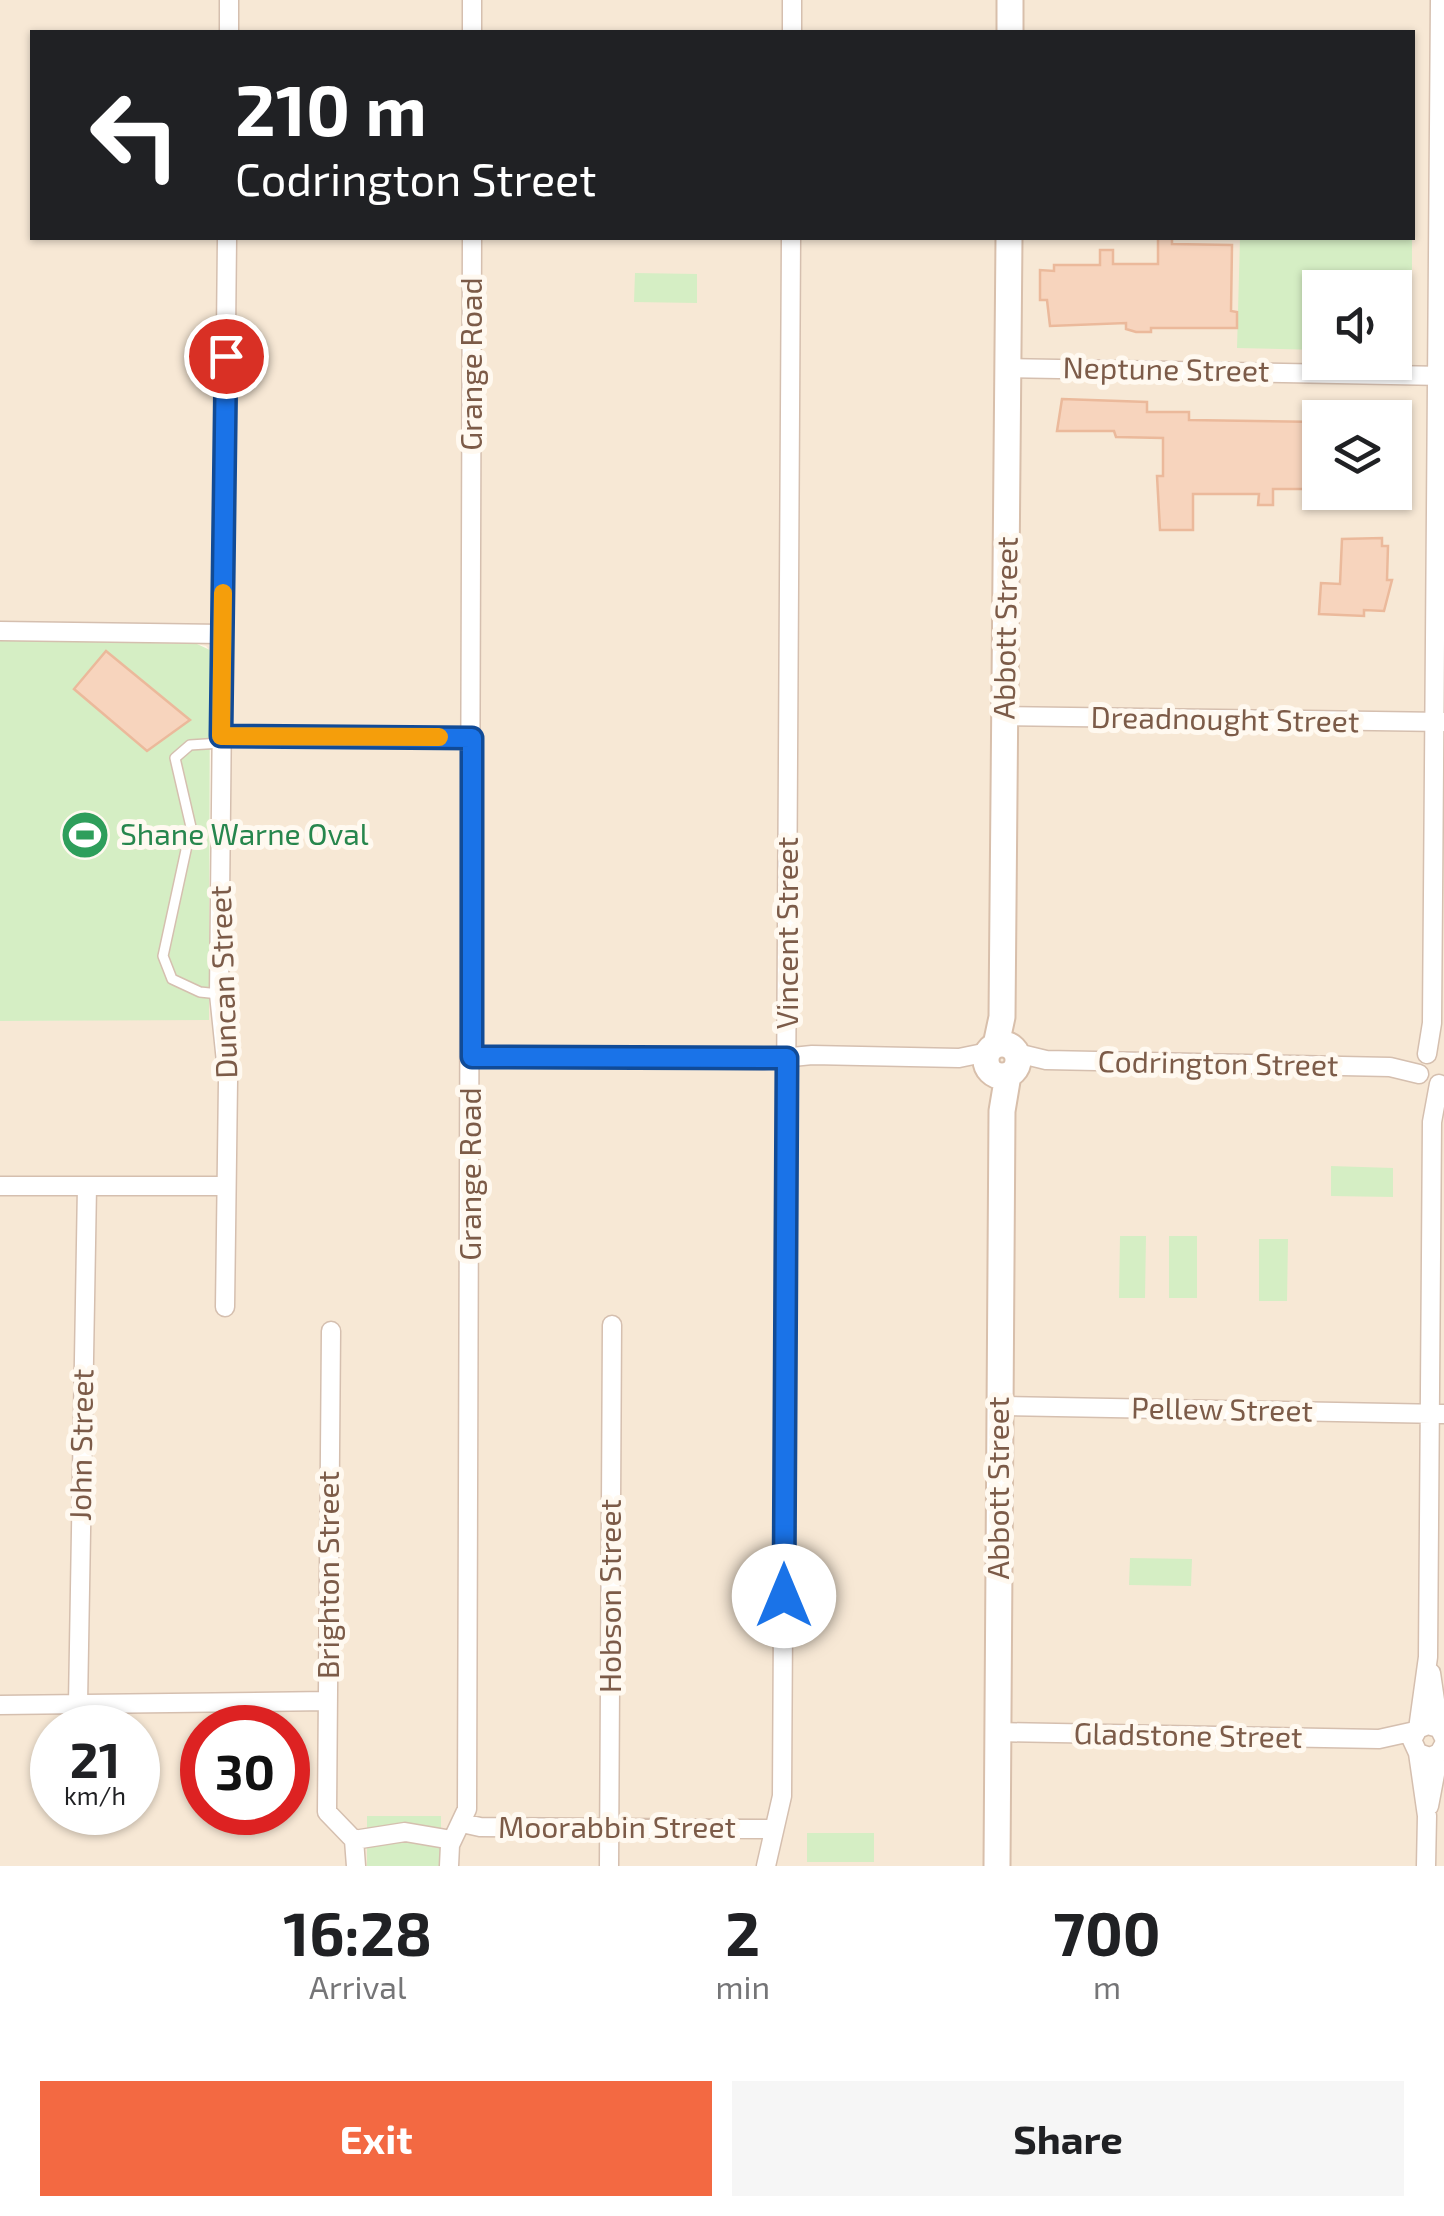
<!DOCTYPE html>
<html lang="en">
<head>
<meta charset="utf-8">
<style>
  body { margin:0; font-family:"Exo 2",sans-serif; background:#f6f6f6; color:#202124; height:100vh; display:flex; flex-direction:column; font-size:38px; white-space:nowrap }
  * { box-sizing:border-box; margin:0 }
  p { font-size:32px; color:#757577 }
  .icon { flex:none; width:55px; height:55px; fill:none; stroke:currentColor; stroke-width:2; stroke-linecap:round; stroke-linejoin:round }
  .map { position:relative; height:1866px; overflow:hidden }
  .side { display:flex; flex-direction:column; background:#fff; flex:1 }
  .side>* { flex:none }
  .banner { position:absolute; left:30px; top:30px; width:1385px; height:210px; border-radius:0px; box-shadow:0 2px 8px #0004; background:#202124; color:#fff; overflow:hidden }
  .fabs { position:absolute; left:1302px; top:270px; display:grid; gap:20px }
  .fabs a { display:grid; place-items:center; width:110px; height:110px; border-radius:0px; background:#fff; box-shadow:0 2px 8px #0004; font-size:50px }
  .speed { position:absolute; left:30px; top:1705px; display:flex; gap:20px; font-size:50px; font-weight:700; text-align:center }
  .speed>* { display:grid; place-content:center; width:130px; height:130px; border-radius:50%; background:#fff; box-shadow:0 2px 8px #0004; line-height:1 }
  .speed small { font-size:25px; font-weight:400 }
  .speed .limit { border:15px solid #d22; background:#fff; color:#111 }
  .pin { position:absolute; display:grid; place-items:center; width:85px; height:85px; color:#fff; margin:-42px; border:5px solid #fff; border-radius:50%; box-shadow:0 2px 10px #0007 }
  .me { position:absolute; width:110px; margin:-55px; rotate:0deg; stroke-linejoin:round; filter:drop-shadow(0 0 8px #0008) }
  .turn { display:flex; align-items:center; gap:35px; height:210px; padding:0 40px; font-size:45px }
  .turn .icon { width:130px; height:130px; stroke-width:2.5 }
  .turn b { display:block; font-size:70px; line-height:85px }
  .eta { display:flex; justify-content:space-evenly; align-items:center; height:170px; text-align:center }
  .eta b { font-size:60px; font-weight:700; line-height:70px }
  .action { display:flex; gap:20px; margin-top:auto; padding:20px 40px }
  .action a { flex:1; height:115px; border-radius:0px; background:#f36942; color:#fff; font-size:40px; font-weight:700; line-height:115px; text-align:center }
  .action a+a { background:#f6f6f6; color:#202124 }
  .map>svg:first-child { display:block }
  .residential { fill:#f7e8d5; fill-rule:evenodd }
  .green { fill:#d5eec4 }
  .building { fill:#f7d4bd; stroke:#ebb99b; stroke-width:2.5 }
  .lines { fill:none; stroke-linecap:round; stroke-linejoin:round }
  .lane-casing { stroke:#d5bfaf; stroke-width:12 }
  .street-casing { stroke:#d5bfaf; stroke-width:21 }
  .secondary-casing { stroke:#d8bfab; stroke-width:29 }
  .lane { stroke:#fff; stroke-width:9 }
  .street { stroke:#fff; stroke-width:18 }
  .secondary { stroke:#fff; stroke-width:25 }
  .route-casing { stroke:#114b97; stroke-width:25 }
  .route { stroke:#1a73e8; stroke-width:18 }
  .slow { stroke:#f59e0b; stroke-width:18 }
  .labels { text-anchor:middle; stroke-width:10; stroke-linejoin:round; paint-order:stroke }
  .street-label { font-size:30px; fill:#7c5b48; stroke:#fff9f0 }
  .leisure-label { font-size:30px; fill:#27864d; stroke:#fff9f0; text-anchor:start }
</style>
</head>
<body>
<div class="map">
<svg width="1444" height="1866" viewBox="0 0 1444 1866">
  <rect width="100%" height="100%" fill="#fef6e8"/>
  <!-- residential -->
  <path class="residential" d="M 0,0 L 1444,0 L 1444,1866 L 0,1866 L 0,1021 L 209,1019 L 213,655 L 206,646 L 197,644 L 0,640 ZM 32,32 L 1412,32 L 1412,238 L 32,238 ZM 1320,288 L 1395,288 L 1395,362 L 1320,362 ZM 1320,418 L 1395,418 L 1395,492 L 1320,492 ZM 52,1728 L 138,1728 L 138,1812 L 52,1812 ZM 202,1728 L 288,1728 L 288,1812 L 202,1812 Z"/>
  <!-- green -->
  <path class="green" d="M 1240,238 L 1412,238 L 1412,352 L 1395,351 L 1395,288 L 1320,288 L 1320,350 L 1237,348 Z
    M 635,273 L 697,274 L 697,303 L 634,302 Z
    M 0,640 L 197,644 L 210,650 L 209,1020 L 0,1021 Z
    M 1331,1166 L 1393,1168 L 1393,1197 L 1331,1196 Z
    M 1120,1236 L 1146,1236 L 1145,1298 L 1119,1298 Z
    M 1169,1236 L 1197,1236 L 1197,1298 L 1169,1298 Z
    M 1259,1239 L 1288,1239 L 1287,1301 L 1259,1301 Z
    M 1130,1558 L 1192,1559 L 1191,1586 L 1129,1585 Z
    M 367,1816 L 441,1816 L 441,1866 L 367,1866 Z
    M 807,1833 L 874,1833 L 874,1862 L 807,1862 Z"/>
  <!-- building -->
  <path class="building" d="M 1158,238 L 1172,238 L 1172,244 L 1232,245 L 1231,311 L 1237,312 L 1237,328 L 1151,328 L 1151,332 L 1136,332 L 1126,329 L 1126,323 L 1050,326 L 1047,300 L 1040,300 L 1040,270 L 1054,271 L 1054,265 L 1100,265 L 1100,250 L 1113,250 L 1113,264 L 1158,264 Z
    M 1062,399 L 1147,402 L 1147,412 L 1189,412 L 1189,420 L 1320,422 L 1315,489 L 1273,489 L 1273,505 L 1258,505 L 1259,494 L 1193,494 L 1193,530 L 1160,530 L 1157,476 L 1163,476 L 1163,438 L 1116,437 L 1114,431 L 1057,431 Z
    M 1395,443 L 1410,443 L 1410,458 L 1395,458 Z
    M 1382,538 L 1382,546 L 1388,546 L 1387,580 L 1392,580 L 1384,611 L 1364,610 L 1364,616 L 1319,614 L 1321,583 L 1340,584 L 1342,539 Z
    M 106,651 L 190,720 L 147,751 L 74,689 Z"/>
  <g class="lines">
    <!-- lane casing -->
    <g class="lane-casing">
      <path id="lane" d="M 219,994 L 200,992 L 172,979 L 163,956 L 191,827 L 175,758 L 190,745 L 221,743"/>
    </g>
    <!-- street casing -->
    <g class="street-casing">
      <path id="street" d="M 472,0 L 472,32
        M 229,32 L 229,0
        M 792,32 L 792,0
        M 1008,368 L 1444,376
        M 0,631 L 223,634
        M 1005,716 L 1444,722
        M 221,736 L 472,738
        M 1017,1053 L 1046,1060 L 1390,1067 L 1419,1074
        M 1427,1054 L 1432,1023 L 1440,0
        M 472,1057 L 763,1060 L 812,1055 L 959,1058 L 988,1052
        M 0,1186 L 226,1186
        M 225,1307 L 228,1081 L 219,994 L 227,238
        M 331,1331 L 327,1812 L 354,1840 L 356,1866
        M 1000,1406 L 1444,1414
        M 1431,1673 L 1439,1728
        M 78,1704 L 87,1186
        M 0,1705 L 328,1701
        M 1418,1729 L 1428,1657 L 1432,1122 L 1439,1084
        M 997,1732 L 1379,1739 L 1415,1731
        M 1444,1738 L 1439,1728 L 1428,1725 L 1418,1729 L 1412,1740 L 1418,1753 L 1430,1757 L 1439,1753 L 1444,1744
        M 1418,1753 L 1427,1816 L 1426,1866
        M 1429,1806 L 1439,1753
        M 462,1823 L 480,1827 L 774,1829
        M 354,1840 L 405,1832 L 452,1840
        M 449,1866 L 450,1845 L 467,1809 L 472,238
        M 609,1866 L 612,1325
        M 766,1866 L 782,1796 L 791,238"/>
    </g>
    <!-- secondary casing -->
    <g class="secondary-casing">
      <path id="secondary" d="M 1010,32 L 1010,0
        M986 1060a16 16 0 1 1 32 0a16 16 0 1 1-32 0Z
        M 996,1045 L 1002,1017 L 1009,238
        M 997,1866 L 1002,1111 L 1008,1075"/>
    </g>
    <!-- lane -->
    <use href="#lane" class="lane"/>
    <!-- street -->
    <use href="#street" class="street"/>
    <!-- secondary -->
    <use href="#secondary" class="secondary"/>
  </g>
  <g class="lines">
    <!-- route casing -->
    <g class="route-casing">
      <path id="route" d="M 226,356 L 221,736 L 472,738 L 472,1057 L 787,1058 L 784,1596"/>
    </g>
    <!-- route -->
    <use href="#route" class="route"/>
    <!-- slow -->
    <path class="slow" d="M 223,593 L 221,736 L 439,737"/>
  </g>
  <!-- icons -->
  <defs>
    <g id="stadium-disc" transform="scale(2.5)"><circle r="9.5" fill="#2e9e5b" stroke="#fff9f0"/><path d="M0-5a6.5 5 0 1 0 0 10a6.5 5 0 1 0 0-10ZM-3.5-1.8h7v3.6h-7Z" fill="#fff"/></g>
  </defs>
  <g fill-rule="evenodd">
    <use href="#stadium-disc" x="85" y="835"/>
  </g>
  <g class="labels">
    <!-- street labels -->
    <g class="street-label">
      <text transform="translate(472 364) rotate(-90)" y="10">Grange Road</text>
      <text transform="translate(1166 370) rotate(1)" y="10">Neptune Street</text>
      <text transform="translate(1006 628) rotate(-89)" y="10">Abbott Street</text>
      <text transform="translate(1225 720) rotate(1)" y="10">Dreadnought Street</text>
      <text transform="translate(788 933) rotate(-90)" y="10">Vincent Street</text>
      <text transform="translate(224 982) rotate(-92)" y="10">Duncan Street</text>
      <text transform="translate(1218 1064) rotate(1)" y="10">Codrington Street</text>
      <text transform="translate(471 1174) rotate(-90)" y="10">Grange Road</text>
      <text transform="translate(1222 1410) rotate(1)" y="10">Pellew Street</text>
      <text transform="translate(82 1445) rotate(-89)" y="10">John Street</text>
      <text transform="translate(999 1488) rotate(-90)" y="10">Abbott Street</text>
      <text transform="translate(329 1575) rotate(-90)" y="10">Brighton Street</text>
      <text transform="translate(611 1596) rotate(-90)" y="10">Hobson Street</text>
      <text transform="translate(1188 1736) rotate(1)" y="10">Gladstone Street</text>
      <text x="617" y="1838">Moorabbin Street</text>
    </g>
    <!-- leisure labels -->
    <g class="leisure-label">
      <text x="120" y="845">Shane Warne Oval</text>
    </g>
  </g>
</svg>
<div class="fabs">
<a><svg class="icon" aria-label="sound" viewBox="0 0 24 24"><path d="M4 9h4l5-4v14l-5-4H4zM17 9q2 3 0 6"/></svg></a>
<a><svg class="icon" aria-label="layers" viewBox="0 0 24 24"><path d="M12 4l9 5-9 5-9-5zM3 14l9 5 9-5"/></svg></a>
</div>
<div class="speed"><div>21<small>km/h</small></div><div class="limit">30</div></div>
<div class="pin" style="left:226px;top:356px;background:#d93025"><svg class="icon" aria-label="arrive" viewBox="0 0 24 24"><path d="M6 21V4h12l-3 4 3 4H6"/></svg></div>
<svg class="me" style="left:784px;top:1596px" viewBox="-20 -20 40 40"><circle r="19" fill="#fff"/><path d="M0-13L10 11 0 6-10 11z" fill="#1a73e8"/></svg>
<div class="banner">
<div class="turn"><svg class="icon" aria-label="left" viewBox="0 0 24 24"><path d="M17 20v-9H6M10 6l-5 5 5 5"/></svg><div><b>210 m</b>Codrington Street</div></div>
</div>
</div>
<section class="side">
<div class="eta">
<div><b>16:28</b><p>Arrival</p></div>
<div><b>2</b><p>min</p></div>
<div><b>700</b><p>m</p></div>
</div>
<div class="action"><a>Exit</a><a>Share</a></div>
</section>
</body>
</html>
